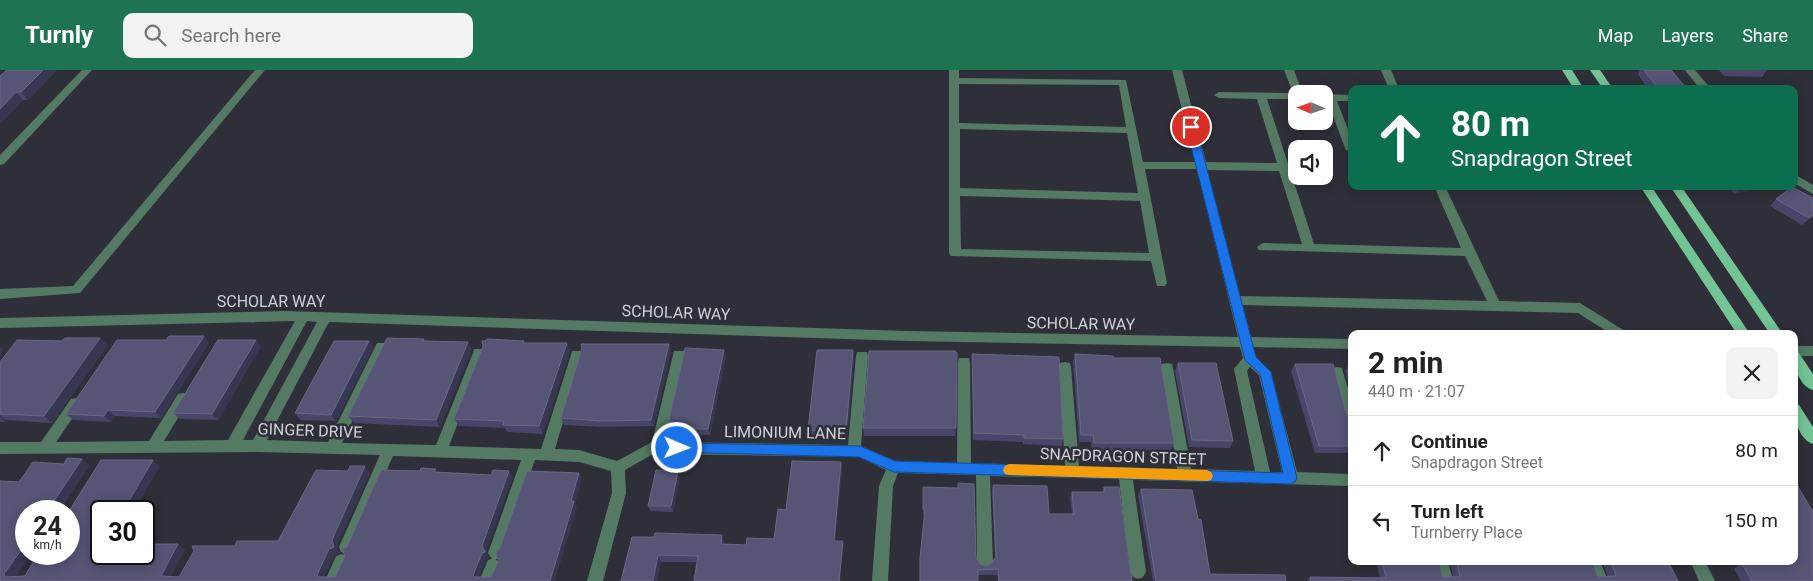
<!DOCTYPE html>
<html lang="en">
<head>
<meta charset="utf-8">
<style>
  body { margin:0; font-family:Roboto,sans-serif; background:#f2f2f2; color:#222; height:100vh; display:flex; flex-direction:column; font-size:19px; white-space:nowrap }
  * { box-sizing:border-box; margin:0 }
  p { font-size:16px; color:#767676 }
  .icon { flex:none; width:28px; height:28px; fill:none; stroke:currentColor; stroke-width:2; stroke-linecap:round; stroke-linejoin:round }
  .map { position:relative; flex:1; overflow:hidden }
  .side { position:absolute; left:1348px; top:260px; width:450px; height:235px; display:flex; flex-direction:column; background:#fff; border-radius:10px; box-shadow:0 2px 12px #0003 }
  .side>* { flex:none }
  .top-card { position:absolute; left:1348px; top:15px; width:450px; height:105px; border-radius:10px; box-shadow:0 2px 12px #0003; background:#0b6e4f; color:#fff; overflow:hidden }
  .needle { width:32px; rotate:272deg }
  .controls { position:absolute; left:1288px; top:15px; display:grid; gap:10px }
  .controls a { display:grid; place-items:center; width:45px; height:45px; border-radius:10px; background:#fff; box-shadow:0 2px 12px #0003; font-size:25px }
  .speed { position:absolute; left:15px; top:430px; display:flex; gap:10px; font-size:25px; font-weight:700; text-align:center }
  .speed>* { display:grid; place-content:center; width:65px; height:65px; border-radius:50%; background:#fff; box-shadow:0 2px 12px #0003; line-height:1 }
  .speed small { font-size:12px; font-weight:400 }
  .speed .limit { border:2px solid #111; border-radius:8px; background:#fff; color:#111 }
  .pin { position:absolute; display:grid; place-items:center; width:42px; height:42px; color:#fff; margin:-21px; border:2px solid #fff; border-radius:50%; box-shadow:0 1px 5px #0007 }
  .me { position:absolute; width:55px; margin:-28px; rotate:91deg; stroke-linejoin:round; filter:drop-shadow(0 0 4px #0008) }
  .turn { display:flex; align-items:center; gap:18px; height:105px; padding:0 20px; font-size:22px }
  .turn .icon { width:65px; height:65px; stroke-width:2.5 }
  .turn b { display:block; font-size:35px; line-height:42px }
  .round { display:grid; place-items:center; flex:none; width:52px; height:52px; border-radius:10px; background:#f2f2f2 }
  .summary { display:flex; align-items:center; justify-content:space-between; height:85px; padding:0 20px }
  h1 { font-size:30px; font-weight:700; line-height:38px }
  ul { padding:0; list-style:none }
  li { display:flex; align-items:center; gap:15px; height:70px; padding:0 20px; border-top:1px solid #e0e0e0 }
  li div { flex:1 }
  li b { display:block; font-size:19px }
  li em { font-style:normal }
  header { display:flex; align-items:center; gap:30px; box-sizing:border-box; height:70px; padding:0 25px; background:#1e7450; color:#fff }
  header strong { font-size:24px }
  nav { display:flex; gap:28px; margin-inline-start:auto; font-size:18px }
  .search { width:350px; height:45px; background:#f2f2f2; display:flex; align-items:center; gap:12px; box-sizing:border-box; padding:0 18px; border-radius:10px; color:#767676; font-size:19px }
  .map>svg:first-child { display:block }
  .lines { fill:none; stroke-linecap:round; stroke-linejoin:round }
  .minor { fill:#547a63; fill-rule:evenodd }
  .major { fill:#72c495; fill-rule:evenodd }
  .wall { fill:#47466a }
  .shaded-wall { fill:#373752 }
  .building { fill:#565576; stroke:#696885 }
  .route { fill:#1a73e8; stroke:#114b97 }
  .slow { fill:#f59e0b }
  .labels { text-anchor:middle; stroke-width:5; stroke-linejoin:round; paint-order:stroke }
  .street-label { font-size:16px; fill:#d0d0d7; stroke:#2f2f39 }
</style>
</head>
<body>
<header>
<strong>Turnly</strong>
<div class="search"><svg class="icon" aria-label="search" viewBox="0 0 24 24"><circle cx="10" cy="10" r="6"/><path d="M15 15l6 6"/></svg>Search here</div>
<nav><a>Map</a><a>Layers</a><a>Share</a></nav>
</header>
<div class="map">
<svg width="1813" height="511" viewBox="0 0 1813 511">
  <rect width="100%" height="100%" fill="#2f2f39"/>
  <g class="lines">
    <!-- minor -->
    <path class="minor" d="M 82,0 L 92,0 L 4,94 L 0,95 L 0,85 Z
      M 255,0 L 265,0 L 80,223 L 0,229 L 0,219 L 73,216 Z
      M 949,0 L 959,0 L 959,8 L 1126,10 L 1143,92 L 1195,92 L 1172,0 L 1182,0 L 1206,92 L 1277,93 L 1257,29 L 1219,28 L 1214,25 L 1219,22 L 1293,23 L 1284,0 L 1294,0 L 1303,24 L 1296,24 L 1296,29 L 1267,29 L 1314,174 L 1461,178 L 1434,116 L 1445,116 L 1499,231 L 1580,233 L 1625,261 L 1627,264 L 1611,264 L 1578,243 L 1242,235 L 1251,267 L 1351,269 L 1351,279 L 1253,277 L 1256,287 L 1271,302 L 1297,402 L 1351,404 L 1351,416 L 1133,410 L 1146,502 L 1143,507 L 1138,509 L 1133,507 L 1130,502 L 1119,409 L 990,406 L 993,493 L 990,498 L 985,500 L 980,498 L 977,493 L 976,405 L 898,403 L 893,416 L 888,511 L 872,511 L 879,416 L 886,400 L 859,387 L 653,384 L 625,400 L 626,423 L 603,511 L 587,511 L 612,423 L 611,401 L 579,392 L 535,390 L 502,483 L 500,488 L 496,489 L 501,495 L 495,511 L 479,511 L 488,490 L 492,489 L 488,483 L 521,390 L 393,386 L 351,482 L 346,484 L 341,482 L 339,477 L 380,385 L 257,382 L 0,384 L 0,372 L 41,372 L 71,329 L 76,328 L 81,329 L 83,333 L 56,372 L 149,371 L 178,324 L 183,323 L 188,324 L 190,328 L 164,371 L 228,370 L 295,251 L 0,258 L 0,248 L 285,241 L 907,261 L 1238,267 L 1197,99 L 1145,99 L 1167,213 L 1165,216 L 1157,216 L 1151,191 L 951,186 L 949,183 ZM 959,14 L 1119,15 L 1126,57 L 959,53 ZM 960,59 L 1127,63 L 1138,123 L 960,118 ZM 1207,100 L 1279,101 L 1302,174 L 1263,173 L 1257,177 L 1259,180 L 1465,186 L 1487,231 L 1240,226 ZM 960,126 L 1140,131 L 1149,183 L 961,179 ZM 307,251 L 317,252 L 253,370 L 243,370 ZM 329,252 L 907,271 L 1240,277 L 1243,288 L 1234,299 L 1255,401 L 1191,399 L 1173,298 L 1172,294 L 1167,293 L 1162,294 L 1161,298 L 1177,399 L 1079,396 L 1071,297 L 1070,293 L 1065,292 L 1060,293 L 1059,297 L 1065,396 L 971,393 L 970,292 L 969,288 L 959,288 L 958,292 L 957,393 L 895,391 L 861,376 L 868,286 L 867,282 L 857,282 L 856,286 L 848,375 L 665,372 L 685,285 L 684,281 L 674,281 L 673,285 L 652,372 L 617,391 L 579,380 L 555,379 L 583,285 L 582,281 L 572,281 L 571,285 L 541,379 L 449,376 L 485,283 L 484,279 L 474,279 L 473,283 L 436,375 L 342,373 L 388,277 L 387,273 L 377,273 L 328,372 L 267,370 ZM 1250,297 L 1259,305 L 1282,402 L 1270,402 L 1247,301 Z
      M 1381,0 L 1391,0 L 1399,19 L 1389,19 Z
      M 1685,0 L 1695,0 L 1711,19 L 1700,19 Z
      M 1324,24 L 1351,25 L 1351,31 L 1337,31 L 1351,67 L 1351,81 L 1346,80 L 1345,78 L 1327,30 L 1324,30 Z
      M 1794,104 L 1813,115 L 1813,124 L 1794,113 Z
      M 1794,276 L 1813,276 L 1813,286 L 1794,286 Z
      M 1337,297 L 1342,298 L 1343,302 L 1351,328 L 1351,355 L 1346,353 L 1344,349 L 1331,302 L 1332,298 Z
      M 341,484 L 346,486 L 349,491 L 341,511 L 325,511 L 336,486 Z
      M 1433,491 L 1448,491 L 1453,511 L 1439,511 Z
      M 1585,491 L 1600,491 L 1608,511 L 1592,511 Z
      M 1690,491 L 1705,491 L 1715,511 L 1699,511 Z"/>
    <!-- major -->
    <path class="major" d="M 1562,0 L 1572,0 L 1584,19 L 1574,19 Z
      M 1590,0 L 1600,0 L 1613,19 L 1603,19 Z
      M 1640,116 L 1651,116 L 1750,264 L 1737,264 Z
      M 1670,116 L 1681,116 L 1783,264 L 1770,264 Z
      M 1794,282 L 1799,283 L 1813,304 L 1813,320 C 1799,316 1793,295 1794,282 Z
      M 1794,334 L 1799,335 L 1813,357 L 1813,374 C 1798,369 1794,347 1794,334 Z"/>
  </g>
  <!-- wall -->
  <path class="wall" d="M 7,0 L 57,0 L 28,30 L 23,30 L 0,54 Z
    M 1640,0 L 1671,0 L 1687,19 L 1648,19 L 1638,4 Z
    M 1719,0 L 1767,0 L 1762,7 L 1724,6 Z
    M 1726,116 L 1763,116 L 1735,124 Z
    M 1813,128 L 1813,146 L 1802,155 L 1770,136 L 1776,129 Z
    M 204,266 L 209,273 L 161,348 L 115,346 L 111,352 L 73,350 L 66,344 L 166,270 Z
    M 369,271 L 373,277 L 336,351 L 300,350 L 295,343 Z
    M 426,271 L 472,279 L 440,357 L 354,353 L 348,346 Z
    M 525,273 L 567,273 L 570,281 L 543,364 L 507,362 L 505,358 L 459,356 L 454,349 Z
    M 669,274 L 671,281 L 654,356 L 604,357 L 564,355 L 561,348 Z
    M 108,275 L 52,353 L 6,350 L 5,352 L 0,352 L 0,292 Z
    M 261,276 L 218,350 L 180,349 L 173,343 Z
    M 853,280 L 854,287 L 847,368 L 809,366 L 808,360 Z
    M 972,284 L 1063,369 L 1062,376 L 1023,374 L 1023,372 L 973,370 L 972,291 Z
    M 1075,284 L 1114,288 L 1174,373 L 1171,380 L 1092,381 L 1091,372 L 1079,372 L 1073,292 Z
    M 726,286 L 710,365 L 671,364 L 669,358 L 670,354 L 669,350 Z
    M 1350,292 L 1351,292 L 1351,323 L 1345,301 Z
    M 1178,293 L 1233,371 L 1230,378 L 1189,377 L 1175,301 Z
    M 1295,294 L 1346,343 L 1349,348 L 1351,349 L 1351,383 L 1315,383 L 1291,301 Z
    M 863,358 L 956,358 L 955,366 L 864,366 Z
    M 841,392 L 842,399 L 835,471 L 843,471 L 843,478 L 840,511 L 694,511 L 697,492 L 661,492 L 657,511 L 621,511 L 632,467 L 724,471 L 724,474 L 746,475 L 774,469 L 786,440 Z
    M 680,407 L 673,442 L 650,441 L 648,436 Z
    M 993,415 L 1049,444 L 1072,444 L 1070,428 L 1072,422 L 1102,422 L 1104,417 L 1132,511 L 998,511 L 997,505 L 978,505 L 924,445 L 923,445 L 923,417 L 976,487 L 980,494 L 986,496 L 992,493 L 995,489 L 992,421 Z
    M 1141,419 L 1198,449 L 1210,504 L 1286,511 L 1153,511 L 1138,425 Z
    M 1376,491 L 1439,491 L 1443,507 L 1453,507 L 1450,491 L 1592,491 L 1598,507 L 1608,507 L 1602,491 L 1668,491 L 1678,511 L 1307,511 L 1310,507 L 1380,508 Z
    M 1736,491 L 1794,491 L 1813,511 L 1741,511 L 1734,499 L 1738,496 Z"/>
  <!-- shaded-wall -->
  <path class="shaded-wall" d="M 43,0 L 57,0 L 28,30 L 21,22 Z
    M 16,22 L 23,30 L 0,54 L 0,39 Z
    M 1743,116 L 1763,116 L 1735,124 L 1740,117 Z
    M 204,266 L 209,273 L 161,348 L 155,342 Z
    M 100,268 L 108,275 L 52,353 L 44,346 Z
    M 256,270 L 261,276 L 218,350 L 212,344 Z
    M 369,271 L 373,277 L 336,351 L 331,345 Z
    M 468,272 L 472,279 L 440,357 L 436,350 Z
    M 567,273 L 570,281 L 543,364 L 539,356 Z
    M 669,274 L 671,281 L 654,356 L 651,350 Z
    M 0,276 L 3,279 L 0,288 Z
    M 724,280 L 726,286 L 710,365 L 708,359 Z
    M 853,280 L 854,287 L 847,368 L 846,362 Z
    M 108,340 L 115,346 L 111,352 L 104,346 Z
    M 0,345 L 6,350 L 5,352 L 0,348 Z
    M 82,389 L 90,395 L 62,437 L 62,439 L 65,441 L 59,441 L 53,436 L 54,431 Z
    M 153,390 L 160,396 L 134,441 L 123,441 Z
    M 841,392 L 842,399 L 835,478 L 834,471 Z
    M 365,396 L 370,403 L 337,476 L 339,483 L 334,485 L 323,510 L 319,507 L 317,505 L 332,470 Z
    M 509,401 L 513,407 L 486,482 L 489,488 L 486,489 L 477,510 L 473,505 L 482,476 Z
    M 678,401 L 680,407 L 673,442 L 671,436 Z
    M 579,403 L 582,409 L 575,434 L 577,437 L 555,511 L 550,511 Z
    M 722,465 L 724,471 L 723,480 L 721,474 Z
    M 147,469 L 154,475 L 144,474 Z
    M 843,471 L 843,478 L 840,511 L 839,511 Z
    M 178,474 L 185,480 L 168,511 L 161,506 Z
    M 24,476 L 26,478 L 26,484 L 32,484 L 13,510 L 5,507 L 4,504 Z
    M 658,485 L 661,492 L 657,511 L 653,511 Z"/>
  <!-- building -->
  <path class="building" d="M 7,0 L 43,0 L 21,22 L 16,22 L 0,39 L 0,6 Z
    M 1644,0 L 1671,0 L 1687,19 L 1650,19 L 1649,17 L 1657,17 Z
    M 1792,117 L 1813,128 L 1813,145 L 1809,148 L 1776,129 Z
    M 169,266 L 204,266 L 155,342 L 108,340 L 104,346 L 66,344 L 117,270 L 166,270 Z
    M 65,268 L 100,268 L 44,346 L 0,344 L 0,292 L 17,270 L 62,271 Z
    M 387,268 L 424,269 L 423,271 L 468,272 L 436,350 L 348,346 Z
    M 487,269 L 524,271 L 523,273 L 567,273 L 539,356 L 503,355 L 504,351 L 454,349 L 483,276 L 482,271 L 486,271 Z
    M 218,270 L 256,270 L 212,344 L 173,343 Z
    M 334,271 L 369,271 L 331,345 L 295,343 Z
    M 581,274 L 669,274 L 651,350 L 601,351 L 561,348 L 582,278 Z
    M 685,278 L 724,280 L 708,359 L 669,358 L 670,350 L 669,350 Z
    M 817,280 L 853,280 L 846,362 L 808,360 Z
    M 869,281 L 955,281 L 957,283 L 956,358 L 863,358 Z
    M 972,284 L 1059,287 L 1063,369 L 1024,368 L 1024,365 L 974,363 Z
    M 1075,284 L 1113,286 L 1114,288 L 1160,288 L 1174,373 L 1094,373 L 1093,365 L 1081,365 Z
    M 1350,292 L 1351,292 L 1351,302 L 1349,294 L 1351,294 Z
    M 1178,293 L 1216,293 L 1233,371 L 1192,370 Z
    M 1295,294 L 1333,294 L 1346,343 L 1349,348 L 1351,349 L 1351,376 L 1319,376 Z
    M 67,388 L 82,389 L 54,431 L 53,436 L 59,437 L 59,441 L 26,441 L 26,476 L 24,476 L 4,504 L 5,507 L 25,506 L 38,484 L 69,484 L 69,441 L 101,390 L 153,390 L 123,441 L 101,441 L 101,484 L 144,484 L 144,469 L 147,469 L 144,474 L 178,474 L 161,506 L 179,507 L 194,481 L 192,476 L 235,476 L 237,471 L 278,471 L 316,400 L 348,401 L 350,396 L 365,396 L 332,470 L 334,477 L 329,479 L 317,505 L 319,507 L 335,507 L 345,486 L 342,479 L 347,477 L 381,400 L 420,401 L 421,398 L 436,399 L 434,402 L 491,405 L 493,400 L 509,401 L 482,476 L 485,482 L 482,483 L 473,505 L 475,507 L 491,507 L 499,490 L 495,484 L 500,478 L 527,401 L 579,403 L 571,431 L 574,431 L 550,511 L 0,511 L 0,411 L 19,412 L 33,392 L 64,394 Z
    M 792,391 L 841,392 L 834,471 L 843,471 L 839,511 L 694,511 L 698,486 L 658,485 L 653,511 L 621,511 L 632,467 L 654,467 L 655,463 L 722,465 L 721,474 L 746,475 L 747,468 L 774,469 L 778,439 L 786,440 Z
    M 656,400 L 678,401 L 671,436 L 648,436 Z
    M 958,413 L 974,414 L 976,487 L 980,494 L 986,496 L 992,493 L 996,487 L 993,415 L 1047,416 L 1049,444 L 1074,444 L 1072,422 L 1104,422 L 1104,417 L 1119,417 L 1132,511 L 999,511 L 998,499 L 978,500 L 978,511 L 920,511 L 920,488 L 925,439 L 923,439 L 923,417 L 958,418 Z
    M 1794,415 L 1797,415 L 1813,442 L 1813,511 L 1752,511 L 1742,494 L 1748,494 L 1747,491 L 1794,491 Z
    M 1141,419 L 1192,420 L 1198,449 L 1201,450 L 1210,504 L 1285,505 L 1286,511 L 1156,511 Z
    M 1382,491 L 1439,491 L 1443,507 L 1460,507 L 1456,491 L 1592,491 L 1598,507 L 1616,506 L 1611,491 L 1668,491 L 1678,511 L 1311,511 L 1310,507 L 1386,508 Z"/>
  <!-- route -->
  <path class="route" d="M 1191,54 L 1196,57 L 1256,287 L 1271,302 L 1297,408 L 1295,412 L 1291,414 L 894,402 L 859,387 L 673,382 L 671,378 L 673,374 L 677,373 L 860,376 L 895,391 L 1283,403 L 1260,304 L 1245,290 L 1186,57 Z"/>
  <!-- slow -->
  <path class="slow" d="M 1009,394 L 1207,400 L 1211,402 L 1213,406 L 1211,410 L 1207,411 L 1009,405 L 1005,404 L 1003,400 L 1005,396 Z"/>
  <g class="labels">
    <!-- street labels -->
    <g class="street-label">
      <text x="271" y="237">SCHOLAR WAY</text>
      <text transform="translate(676 242) rotate(2)" y="6">SCHOLAR WAY</text>
      <text transform="translate(1081 253) rotate(1)" y="6">SCHOLAR WAY</text>
      <text transform="translate(310 360) rotate(2)" y="6">GINGER DRIVE</text>
      <text transform="translate(785 362) rotate(1)" y="6">LIMONIUM LANE</text>
      <text transform="translate(1123 386) rotate(2)" y="6">SNAPDRAGON STREET</text>
    </g>
  </g>
</svg>
<div class="controls">
<a><svg class="needle" viewBox="-14 -14 28 28"><path d="M0-13l5 13h-10z" fill="#e53935"/><path d="M0 13l5-13h-10z" fill="#767676"/></svg></a>
<a><svg class="icon" aria-label="sound" viewBox="0 0 24 24"><path d="M4 9h4l5-4v14l-5-4H4zM17 9q2 3 0 6"/></svg></a>
</div>
<div class="speed"><div>24<small>km/h</small></div><div class="limit">30</div></div>
<div class="pin" style="left:1191px;top:57px;background:#d93025"><svg class="icon" aria-label="arrive" viewBox="0 0 24 24"><path d="M6 21V4h12l-3 4 3 4H6"/></svg></div>
<svg class="me" style="left:677px;top:378px" viewBox="-20 -20 40 40"><circle r="17" fill="#1a73e8" stroke="#fff" stroke-width="3"/><path d="M0-11L8 9 0 5-8 9z" fill="#fff"/></svg>
<div class="top-card">
<div class="turn"><svg class="icon" aria-label="ahead" viewBox="0 0 24 24"><path d="M12 20V5M6 11l6-6 6 6"/></svg><div><b>80 m</b>Snapdragon Street</div></div>
</div>
<section class="side">
<div class="summary"><div><h1>2 min</h1><p>440 m · 21:07</p></div><a class="round"><svg class="icon" aria-label="close" viewBox="0 0 24 24"><path d="M6 6l12 12M18 6L6 18"/></svg></a></div>
<ul>
<li><svg class="icon" aria-label="ahead" viewBox="0 0 24 24"><path d="M12 20V5M6 11l6-6 6 6"/></svg><div><b>Continue</b><p>Snapdragon Street</p></div><em>80 m</em></li>
<li><svg class="icon" aria-label="left" viewBox="0 0 24 24"><path d="M17 20v-9H6M10 6l-5 5 5 5"/></svg><div><b>Turn left</b><p>Turnberry Place</p></div><em>150 m</em></li>
</ul>
</section>
</div>
</body>
</html>
